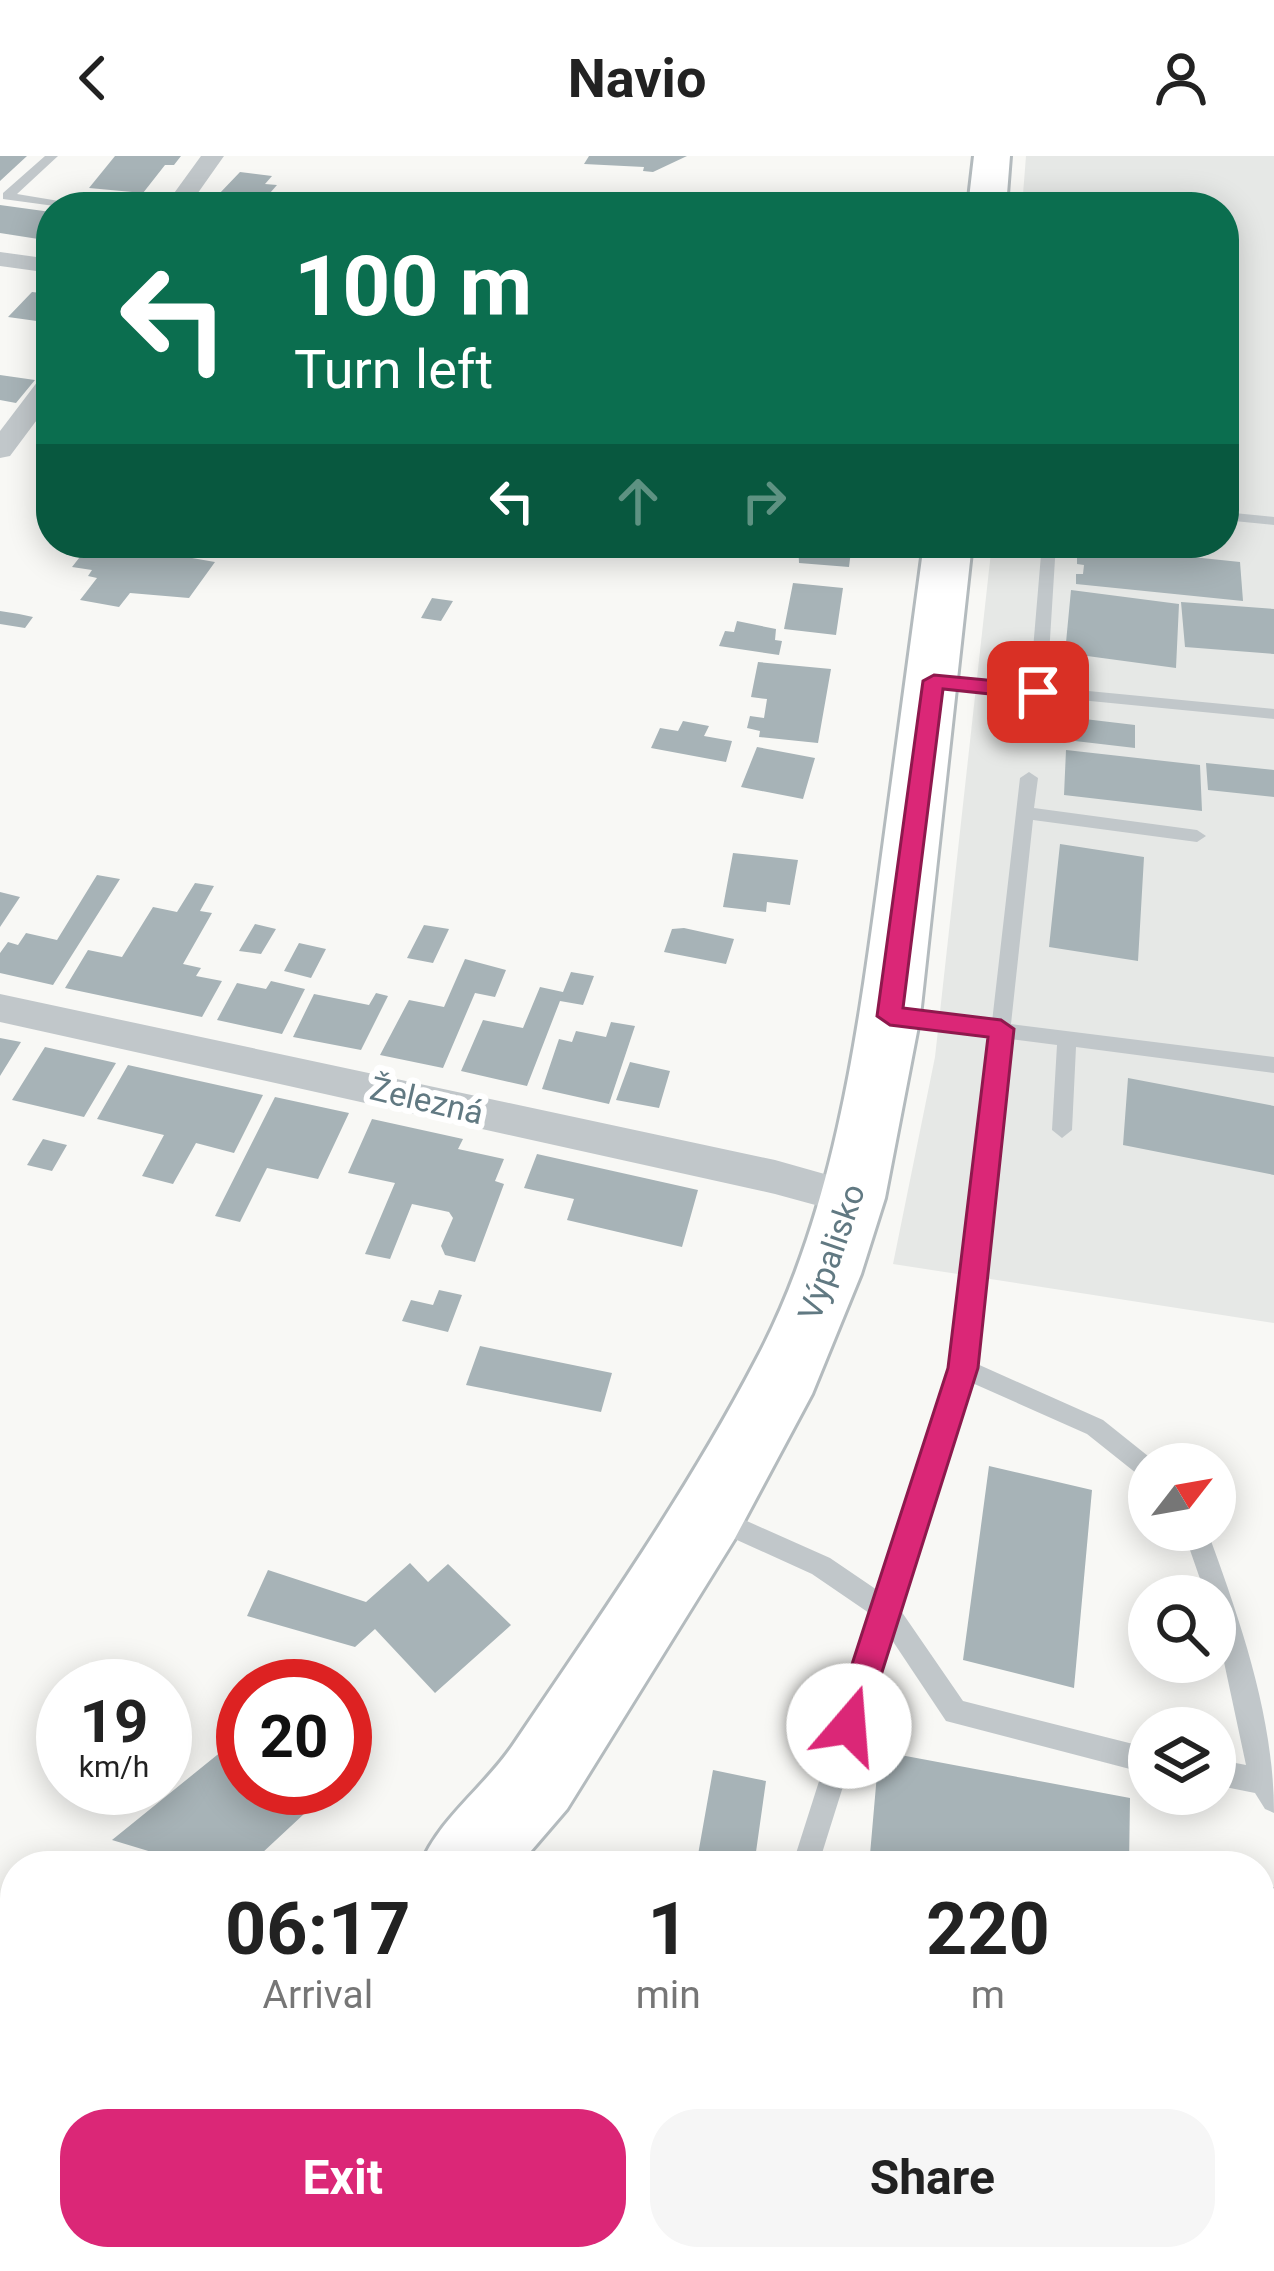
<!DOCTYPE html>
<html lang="en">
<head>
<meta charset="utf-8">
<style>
  body { margin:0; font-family:Roboto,sans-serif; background:#f6f6f6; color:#222; height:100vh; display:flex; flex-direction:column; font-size:45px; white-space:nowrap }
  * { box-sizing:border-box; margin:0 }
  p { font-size:39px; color:#767676 }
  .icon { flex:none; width:66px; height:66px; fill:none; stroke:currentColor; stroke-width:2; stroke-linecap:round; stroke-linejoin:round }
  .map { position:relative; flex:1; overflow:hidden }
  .sheet { position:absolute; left:0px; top:1695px; width:1275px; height:420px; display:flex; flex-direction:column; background:#fff; border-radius:48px 48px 0 0; box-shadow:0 6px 30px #0003 }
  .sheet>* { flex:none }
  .hud { position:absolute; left:36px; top:36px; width:1203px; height:366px; border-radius:48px; box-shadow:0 6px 30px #0003; background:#0b6e4f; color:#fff; overflow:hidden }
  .needle { width:78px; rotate:59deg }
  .tools { position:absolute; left:1128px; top:1287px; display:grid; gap:24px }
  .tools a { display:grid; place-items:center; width:108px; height:108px; border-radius:50%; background:#fff; box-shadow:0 6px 30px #0003; font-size:60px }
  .speed { position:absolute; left:36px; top:1503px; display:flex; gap:24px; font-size:60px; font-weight:700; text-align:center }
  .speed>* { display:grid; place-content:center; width:156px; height:156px; border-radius:50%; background:#fff; box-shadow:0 6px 30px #0003; line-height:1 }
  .speed small { font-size:30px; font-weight:400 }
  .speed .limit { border:18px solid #d22; background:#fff; color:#111 }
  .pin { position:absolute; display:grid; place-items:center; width:102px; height:102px; color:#fff; margin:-51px; border-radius:24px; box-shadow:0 6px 18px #0006 }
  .me { position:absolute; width:132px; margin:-66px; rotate:18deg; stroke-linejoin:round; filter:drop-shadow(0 0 9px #0008) }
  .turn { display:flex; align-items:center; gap:42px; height:252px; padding:0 60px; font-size:54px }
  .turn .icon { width:156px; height:156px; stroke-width:2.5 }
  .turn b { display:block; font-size:84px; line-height:102px }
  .lanes { display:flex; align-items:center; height:114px; padding:0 60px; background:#0003; justify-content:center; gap:60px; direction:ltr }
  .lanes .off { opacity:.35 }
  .eta { display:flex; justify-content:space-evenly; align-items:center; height:204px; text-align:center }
  .eta b { font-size:72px; font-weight:700; line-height:84px }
  .button { display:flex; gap:24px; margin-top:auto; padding:24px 60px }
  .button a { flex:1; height:138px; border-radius:48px; background:#db2777; color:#fff; font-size:48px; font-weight:700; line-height:138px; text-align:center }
  .button a+a { background:#f6f6f6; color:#222 }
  header { display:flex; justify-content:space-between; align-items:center; height:156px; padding:0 60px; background:#fff; font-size:54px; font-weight:700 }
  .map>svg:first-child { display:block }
  .built { fill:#e6e8e6 }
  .green { fill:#d9ded4 }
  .building { fill:#a7b3b7 }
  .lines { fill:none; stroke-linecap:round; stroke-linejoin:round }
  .primary-casing { stroke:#b4bbbe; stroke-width:6 }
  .lane { fill:#c1c7ca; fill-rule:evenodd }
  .street { fill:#c1c7ca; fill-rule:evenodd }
  .primary { fill:#fff; fill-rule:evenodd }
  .route { fill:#db2777; stroke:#8e194d; stroke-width:3 }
  .labels { text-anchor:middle; stroke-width:12; stroke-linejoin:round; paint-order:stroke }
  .street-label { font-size:33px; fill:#617982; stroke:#fff }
</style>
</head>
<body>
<header><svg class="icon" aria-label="back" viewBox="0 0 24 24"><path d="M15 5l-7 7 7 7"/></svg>Navio<svg class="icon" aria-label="person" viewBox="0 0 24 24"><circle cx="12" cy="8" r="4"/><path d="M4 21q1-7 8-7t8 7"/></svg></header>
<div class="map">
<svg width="1274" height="2115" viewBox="0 0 1274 2115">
  <rect width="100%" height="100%" fill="#f8f8f5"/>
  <!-- built -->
  <path class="built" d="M 1026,0 L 1274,0 L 1274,1167 L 893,1108 L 935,901 L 992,387 L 1224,387 L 1224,51 L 1022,51 Z"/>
  <!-- green -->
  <path class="green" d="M 165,2100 L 494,2100 L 492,2115 L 150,2115 Z"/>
  <!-- building -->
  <path class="building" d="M 0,0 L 27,0 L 0,25 Z
    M 115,0 L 181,0 L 174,9 L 165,9 L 143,37 L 89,32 Z
    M 589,0 L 687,0 L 653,16 L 643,15 L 644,11 L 584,8 Z
    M 240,16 L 272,20 L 265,28 L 277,29 L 263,45 L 218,39 Z
    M 0,49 L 51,56 L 51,85 L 0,77 Z
    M 32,136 L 51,138 L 51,167 L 8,161 Z
    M 0,219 L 35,224 L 16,247 L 0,244 Z
    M 798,387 L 852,387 L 849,411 L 799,407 Z
    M 90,388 L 112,388 L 215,406 L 189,442 L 130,437 L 119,451 L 80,444 L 97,422 L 88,420 L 92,414 L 72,411 Z
    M 1077,389 L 1240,406 L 1243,445 L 1076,428 L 1076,418 L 1083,418 L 1084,409 L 1077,408 Z
    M 793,427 L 843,432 L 836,479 L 784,473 Z
    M 1071,434 L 1179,448 L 1176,512 L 1065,497 Z
    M 432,442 L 453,445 L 441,465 L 421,462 Z
    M 1181,446 L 1274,453 L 1274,498 L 1185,491 Z
    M 0,455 L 19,458 L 33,461 L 25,472 L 0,468 Z
    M 737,465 L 776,473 L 775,484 L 782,485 L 779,499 L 719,490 L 725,475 L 734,476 Z
    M 758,506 L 831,513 L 818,587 L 759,581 L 760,575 L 747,572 L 750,560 L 764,562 L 767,543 L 751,541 Z
    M 1076,562 L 1135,569 L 1135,592 L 1075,585 Z
    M 683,565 L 709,570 L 704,580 L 732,585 L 726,606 L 651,592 L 660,572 L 678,575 Z
    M 757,591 L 815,602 L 803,643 L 741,631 Z
    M 1066,594 L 1200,609 L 1202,655 L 1064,639 Z
    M 1206,607 L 1274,614 L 1274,641 L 1208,634 Z
    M 1060,688 L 1144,701 L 1138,805 L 1049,791 Z
    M 733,697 L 798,704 L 790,749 L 767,746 L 766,756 L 723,751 Z
    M 97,719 L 120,723 L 53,829 L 0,817 L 0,797 L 8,786 L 18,789 L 26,777 L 57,784 Z
    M 195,727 L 214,730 L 200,755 L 212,757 L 183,808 L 201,812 L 196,820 L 222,825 L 202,861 L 65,832 L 88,794 L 122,801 L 153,751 L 177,756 Z
    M 0,736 L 20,741 L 0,771 Z
    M 255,768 L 276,773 L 261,798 L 239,795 Z
    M 424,769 L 449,773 L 433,807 L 407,802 Z
    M 684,772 L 734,783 L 726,808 L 664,796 L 672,773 Z
    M 299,787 L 326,793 L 311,822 L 284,815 Z
    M 465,803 L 506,814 L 495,841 L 475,837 L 443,912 L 380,899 L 409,844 L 444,851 Z
    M 571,816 L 594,820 L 583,849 L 560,845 L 527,930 L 461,915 L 483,864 L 523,872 L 540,831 L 563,836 Z
    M 271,825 L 305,833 L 282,878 L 217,864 L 237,827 L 266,833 Z
    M 376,837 L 388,840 L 361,894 L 293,881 L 314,838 L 369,849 Z
    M 611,866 L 635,870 L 609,948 L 542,933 L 559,883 L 572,886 L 576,875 L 606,881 Z
    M 0,882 L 21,886 L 0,920 Z
    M 45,891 L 116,907 L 84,961 L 12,944 Z
    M 630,906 L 670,915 L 659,952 L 616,944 Z
    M 128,909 L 195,924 L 263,939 L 234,997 L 196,987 L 173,1028 L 142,1020 L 164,979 L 97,963 Z
    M 1128,922 L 1274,950 L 1274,1019 L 1123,989 Z
    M 275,941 L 349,957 L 318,1023 L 267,1012 L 240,1066 L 215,1060 Z
    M 372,963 L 463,983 L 458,993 L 504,1003 L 495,1025 L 504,1028 L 475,1106 L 445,1099 L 441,1090 L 453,1062 L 449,1056 L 412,1048 L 390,1103 L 365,1098 L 395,1027 L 348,1017 Z
    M 43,983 L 67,989 L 52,1015 L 27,1009 Z
    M 537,998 L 698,1034 L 682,1091 L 567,1064 L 574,1043 L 524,1032 Z
    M 439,1134 L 462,1139 L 448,1176 L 402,1165 L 411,1144 L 433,1149 Z
    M 480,1190 L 612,1217 L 601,1256 L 466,1229 Z
    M 989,1310 L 1092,1334 L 1074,1532 L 963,1504 Z
    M 410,1407 L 428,1426 L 448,1408 L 511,1469 L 435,1537 L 375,1473 L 355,1491 L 247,1460 L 268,1414 L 366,1446 Z
    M 243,1578 L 243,1632 L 309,1632 L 319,1644 L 248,1710 L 198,1710 L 112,1684 Z
    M 879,1595 L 1130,1642 L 1129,1710 L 869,1710 Z
    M 713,1614 L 766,1625 L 754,1710 L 696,1710 Z
    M 1260,1729 L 1274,1731 L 1274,1793 L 1260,1791 Z
    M 15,1762 L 15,1923 L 0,1937 L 0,1795 Z
    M 781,2100 L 909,2100 L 908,2115 L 780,2115 Z"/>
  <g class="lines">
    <!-- primary casing -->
    <g class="primary-casing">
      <path id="primary" d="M 974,0 L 1010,0 L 1006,51 L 968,51 Z
        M 924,387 L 972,387 L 920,860 L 885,1042 L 861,1118 L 812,1238 L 734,1384 L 567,1653 L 518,1710 L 420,1710 C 440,1661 484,1632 513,1589 C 598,1463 686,1338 756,1204 C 834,1057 857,883 879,721 C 894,610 909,498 924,387 Z
        M 15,2077 L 15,2100 L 109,2100 L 103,2115 L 0,2115 Z"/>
    </g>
    <!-- lane -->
    <path class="lane" d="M 45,0 L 58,0 L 17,38 L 95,51 L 62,51 L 3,43 L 3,37 Z
      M 1224,356 L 1274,361 L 1274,369 L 1224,364 Z
      M 1042,387 L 1056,387 L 1047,531 L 1274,553 L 1274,563 L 928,529 L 928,521 L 934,520 L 1030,529 Z
      M 1029,616 L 1038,622 L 1034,652 L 1197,674 L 1206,680 L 1197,686 L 1033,664 L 1011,868 L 1274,901 L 1274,917 L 1076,891 L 1072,974 L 1062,982 L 1052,974 L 1057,889 L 1010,883 L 975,1207 L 1103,1264 L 1158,1308 L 1149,1308 L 1149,1324 L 1141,1321 L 1087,1278 L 970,1226 L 899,1452 L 963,1545 L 1149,1592 L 1149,1618 L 946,1565 L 890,1481 L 818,1710 L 792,1710 L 872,1459 L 812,1418 L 706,1370 L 702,1362 L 706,1354 L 714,1351 L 722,1354 L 830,1402 L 880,1436 L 952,1212 L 990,880 L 891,867 L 881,860 L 891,853 L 992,866 L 1020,622 Z
      M 1183,1374 L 1207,1374 C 1240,1464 1274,1560 1274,1657 L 1265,1653 L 1255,1637 L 1215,1629 L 1215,1603 L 1246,1609 L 1215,1464 L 1215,1440 L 1206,1440 Z
      M 721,2100 L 751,2100 L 750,2115 L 720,2115 Z"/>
    <!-- street -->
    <path class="street" d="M 201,0 L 224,0 L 188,51 L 164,51 Z
      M 0,96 L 51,103 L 51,117 L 0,110 Z
      M 51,219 L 51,245 L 10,300 L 0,302 L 0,275 L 41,221 Z
      M 0,838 L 775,1004 L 867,1030 L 873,1042 L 867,1054 L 852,1059 L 775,1038 L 0,866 Z
      M 495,2100 L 555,2100 L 554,2115 L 492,2115 Z"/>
    <!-- primary -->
    <use href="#primary" class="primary"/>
  </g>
  <!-- route -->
  <path class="route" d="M 934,519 L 1038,529 L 1049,536 L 1038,543 L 943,533 L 903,852 L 1001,864 L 1014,873 L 978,1212 L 865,1570 L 860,1582 L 849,1587 L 837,1582 L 832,1570 L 948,1212 L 988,881 L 890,869 L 877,860 L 923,525 Z"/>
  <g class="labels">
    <!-- street labels -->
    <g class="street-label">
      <text transform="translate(427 944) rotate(13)" y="12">Železná</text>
      <text transform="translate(831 1096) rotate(-71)" y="12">Výpalisko</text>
    </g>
  </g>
</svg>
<div class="tools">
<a><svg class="needle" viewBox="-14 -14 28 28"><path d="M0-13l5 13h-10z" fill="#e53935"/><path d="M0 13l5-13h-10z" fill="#767676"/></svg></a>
<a><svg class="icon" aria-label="search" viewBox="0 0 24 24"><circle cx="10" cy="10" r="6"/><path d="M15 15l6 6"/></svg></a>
<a><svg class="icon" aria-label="layers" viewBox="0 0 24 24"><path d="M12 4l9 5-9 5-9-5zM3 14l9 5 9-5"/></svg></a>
</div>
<div class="speed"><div>19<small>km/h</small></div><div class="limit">20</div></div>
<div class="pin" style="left:1038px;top:536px;background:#d93025"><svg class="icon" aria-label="arrive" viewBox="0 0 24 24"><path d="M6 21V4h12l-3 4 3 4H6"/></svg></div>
<svg class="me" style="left:849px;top:1570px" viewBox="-20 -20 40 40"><circle r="19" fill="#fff"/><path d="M0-13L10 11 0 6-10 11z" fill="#db2777"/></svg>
<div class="hud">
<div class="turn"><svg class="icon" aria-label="left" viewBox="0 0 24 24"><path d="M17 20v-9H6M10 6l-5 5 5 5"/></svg><div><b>100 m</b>Turn left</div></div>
<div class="lanes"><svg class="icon" aria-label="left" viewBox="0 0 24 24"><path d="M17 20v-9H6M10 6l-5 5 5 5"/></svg><svg class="icon off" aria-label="ahead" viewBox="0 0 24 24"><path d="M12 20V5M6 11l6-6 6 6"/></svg><svg class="icon off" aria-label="right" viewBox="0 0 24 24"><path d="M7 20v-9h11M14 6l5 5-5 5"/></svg></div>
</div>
<section class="sheet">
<div class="eta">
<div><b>06:17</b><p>Arrival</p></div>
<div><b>1</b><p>min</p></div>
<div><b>220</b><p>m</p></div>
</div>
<div class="button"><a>Exit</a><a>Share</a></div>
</section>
</div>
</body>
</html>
